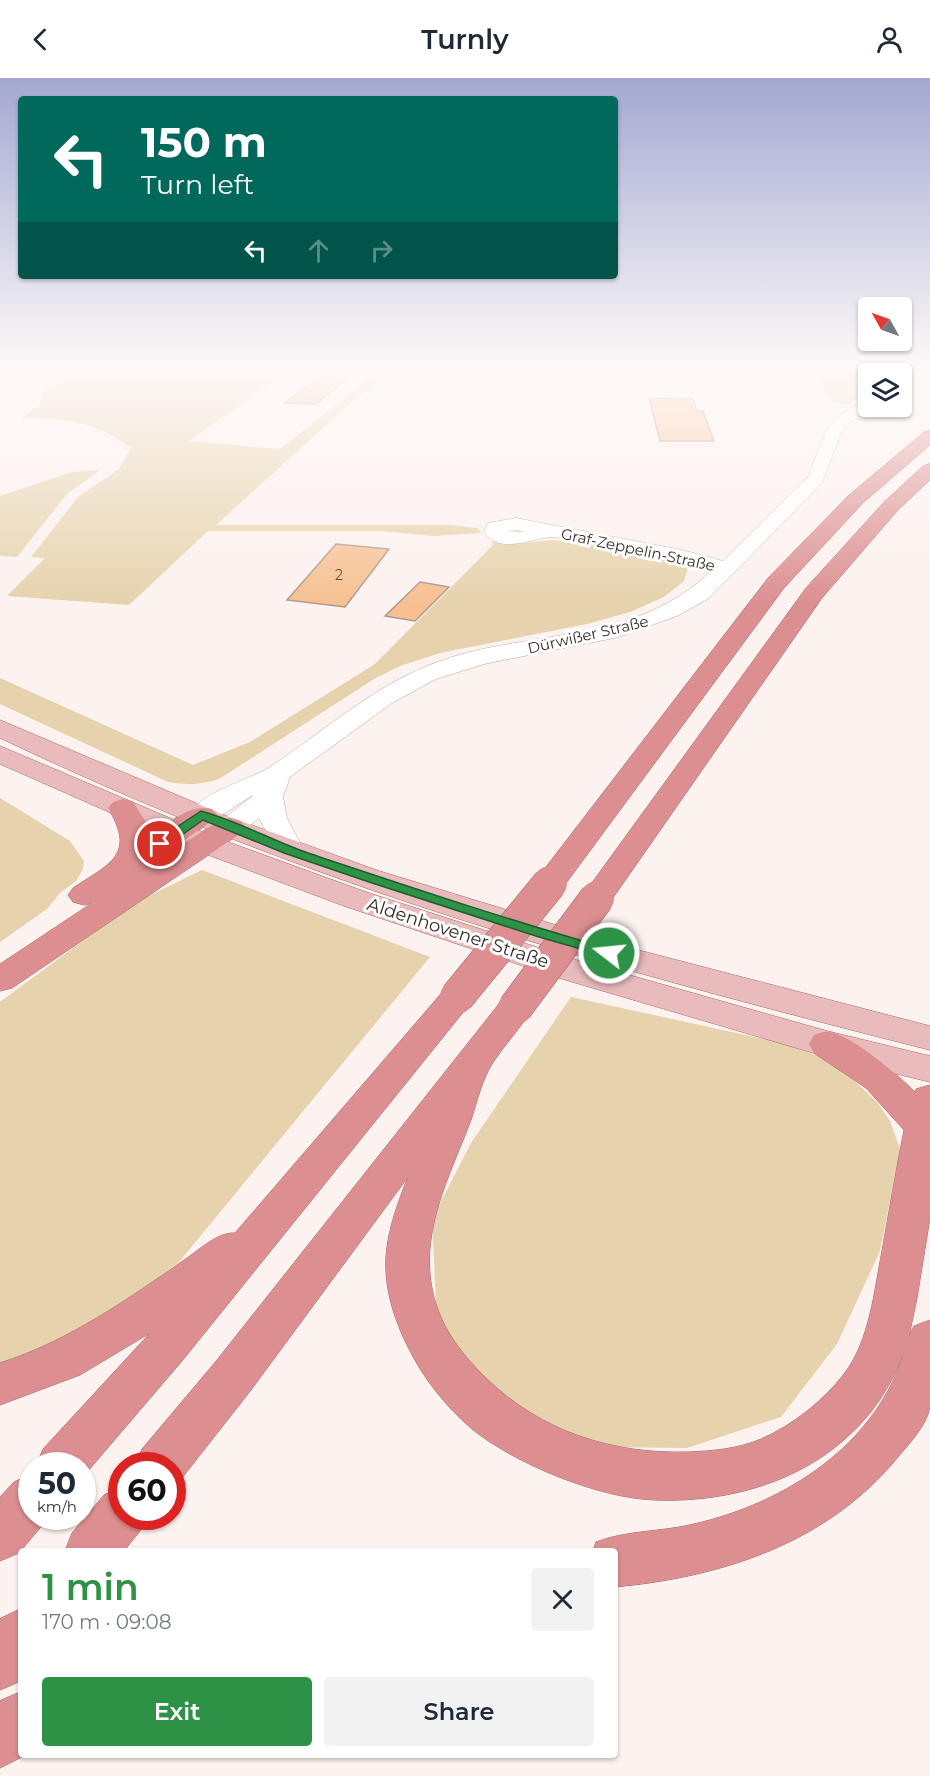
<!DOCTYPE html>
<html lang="en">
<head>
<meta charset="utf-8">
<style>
  body { margin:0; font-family:Montserrat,sans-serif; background:#f2f2f3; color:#1f2937; height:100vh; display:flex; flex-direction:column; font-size:22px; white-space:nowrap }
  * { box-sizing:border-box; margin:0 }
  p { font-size:20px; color:#747a83 }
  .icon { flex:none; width:33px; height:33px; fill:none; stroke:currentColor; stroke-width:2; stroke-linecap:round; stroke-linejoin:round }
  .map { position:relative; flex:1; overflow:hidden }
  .drawer { position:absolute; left:18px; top:1470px; width:600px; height:210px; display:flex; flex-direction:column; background:#fff; border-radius:6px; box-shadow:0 2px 4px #0004 }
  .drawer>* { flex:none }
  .guide { position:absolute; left:18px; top:18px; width:600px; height:183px; border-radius:6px; box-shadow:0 2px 4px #0004; background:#00695c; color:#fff; overflow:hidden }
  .needle { width:39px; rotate:310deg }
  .fabs { position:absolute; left:858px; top:219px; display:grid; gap:12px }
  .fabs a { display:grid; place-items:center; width:54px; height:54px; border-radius:6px; background:#fff; box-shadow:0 2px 4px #0004; font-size:30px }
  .speed { position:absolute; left:18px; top:1374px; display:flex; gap:12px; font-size:30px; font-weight:700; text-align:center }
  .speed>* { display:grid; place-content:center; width:78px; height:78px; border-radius:50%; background:#fff; box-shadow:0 2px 4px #0004; line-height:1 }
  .speed small { font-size:15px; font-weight:400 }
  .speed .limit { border:9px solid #d22; background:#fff; color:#111 }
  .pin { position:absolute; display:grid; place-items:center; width:51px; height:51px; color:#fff; margin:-26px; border:3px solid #fff; border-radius:50%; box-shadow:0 2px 6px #0007 }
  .me { position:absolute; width:66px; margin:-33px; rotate:286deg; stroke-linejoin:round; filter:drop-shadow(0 0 4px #0008) }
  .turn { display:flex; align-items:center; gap:21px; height:126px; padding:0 24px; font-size:27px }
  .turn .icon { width:78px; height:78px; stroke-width:2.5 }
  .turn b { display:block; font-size:42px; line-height:51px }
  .lanes { display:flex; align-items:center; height:57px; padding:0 24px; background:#0003; justify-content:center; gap:30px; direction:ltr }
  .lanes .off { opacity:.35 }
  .round { display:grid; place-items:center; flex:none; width:63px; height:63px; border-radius:6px; background:#f2f2f3 }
  .head { display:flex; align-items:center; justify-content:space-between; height:102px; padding:0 24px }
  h1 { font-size:36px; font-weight:600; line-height:45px; color:#2d9146 }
  .button { display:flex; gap:12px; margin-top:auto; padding:12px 24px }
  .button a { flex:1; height:69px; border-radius:6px; background:#2d9146; color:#fff; font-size:24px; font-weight:600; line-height:69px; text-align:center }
  .button a+a { background:#f2f2f3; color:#1f2937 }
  header { display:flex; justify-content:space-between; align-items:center; height:78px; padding:0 24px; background:#fff; font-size:27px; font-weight:600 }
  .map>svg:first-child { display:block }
  .green { fill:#e6d2ac }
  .building { fill:#f7c091; stroke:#ac9b8c; stroke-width:1.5 }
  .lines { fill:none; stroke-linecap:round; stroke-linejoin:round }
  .minor-casing { stroke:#baa39b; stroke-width:1 }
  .major-casing { stroke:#a26c6c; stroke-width:1 }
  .highway-casing { stroke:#a26c6c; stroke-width:1 }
  .minor { fill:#fff; fill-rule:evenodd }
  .major { fill:#eabbbc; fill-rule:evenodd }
  .highway { fill:#dc8e90; fill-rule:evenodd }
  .highway-bridge-casing { stroke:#a26c6c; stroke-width:35; stroke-linecap:butt }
  .highway-bridge { stroke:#dc8e90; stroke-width:34 }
  .route { fill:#2d9146; stroke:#1d5e2e; stroke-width:1.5 }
  .labels { text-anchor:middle; stroke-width:6; stroke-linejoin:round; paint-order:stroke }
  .far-number-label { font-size:14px; fill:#675244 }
  .far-street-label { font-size:15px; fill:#372d2a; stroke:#fff }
  .street-label { font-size:18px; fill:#372d2a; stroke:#fff }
</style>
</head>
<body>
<header><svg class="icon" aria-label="back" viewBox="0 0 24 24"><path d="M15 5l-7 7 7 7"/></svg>Turnly<svg class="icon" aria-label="person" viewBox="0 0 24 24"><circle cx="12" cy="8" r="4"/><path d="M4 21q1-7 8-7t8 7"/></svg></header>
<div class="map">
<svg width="930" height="1698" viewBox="0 0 930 1698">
  <rect width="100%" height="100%" fill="#fcf2ef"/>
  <!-- green -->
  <path class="green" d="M 84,290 L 292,290 L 189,363 L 280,371 L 355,312 L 376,290 L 396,290 L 374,312 L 359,317 L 216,447 L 452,447 L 477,450 L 481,455 L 434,458 L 381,453 L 208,453 L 129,527 L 7,518 L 45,480 L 31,479 L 78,419 L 119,391 L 131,370 C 92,341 67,341 20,341 L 40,326 L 42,313 Z
    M 812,290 L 922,290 L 902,299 L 902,296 L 868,296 L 868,314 L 847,327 L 832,324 Z
    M 100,392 L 66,417 L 17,479 L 0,478 L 0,418 L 72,394 Z
    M 554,462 C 598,467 647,473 688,490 L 684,503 L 664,519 L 630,534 L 587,546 L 440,575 L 400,588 L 374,601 L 219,701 C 200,707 187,707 168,704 L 0,626 L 0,600 L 193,687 L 250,664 L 375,586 L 493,467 L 491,463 L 510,466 Z
    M 0,720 L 70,763 L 84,783 L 83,791 L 76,803 L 60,815 L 47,831 L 0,864 Z
    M 202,792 L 430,879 L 179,1184 L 69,1266 L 0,1291 L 0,924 L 134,825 Z
    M 571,919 L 778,964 L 819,978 L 857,1005 L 877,1024 L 890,1043 L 900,1071 L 880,1173 L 837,1266 L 781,1339 L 687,1370 L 598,1369 L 555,1355 L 472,1300 L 437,1245 L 432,1141 L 471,1065 Z"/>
  <!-- building -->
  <path class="building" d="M 324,296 L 351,298 L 316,326 L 285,325 Z
    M 649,320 L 693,321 L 697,333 L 703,333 L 714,363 L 660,363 Z
    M 336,466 L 389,471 L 345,529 L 287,522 Z
    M 420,504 L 449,509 L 415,543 L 385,538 Z"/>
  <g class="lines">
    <!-- minor casing -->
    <g class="minor-casing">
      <path id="minor" d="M 930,293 L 930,302 L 902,313 L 902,304 Z
        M 868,320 L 868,328 L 873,328 L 848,346 L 841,355 L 822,405 L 708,521 L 679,537 L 619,559 L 484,586 L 436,601 L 392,625 L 290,699 L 283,719 L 287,740 L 304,772 L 299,778 L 289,781 L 279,778 L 259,740 C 246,751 237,759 220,755 L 216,749 L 220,743 L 254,717 C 234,726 215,749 192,743 L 188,737 C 206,711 244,705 270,689 C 326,652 375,606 440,583 C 534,550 634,568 712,492 C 675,482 637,475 599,468 C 585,465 569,460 554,459 C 532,459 501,478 484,454 L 488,445 L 516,440 L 682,472 L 723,483 L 808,399 L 825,355 L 836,340 ZM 516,452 L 525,454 L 507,453 Z"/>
    </g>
    <!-- major casing -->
    <g class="major-casing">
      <path id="major" d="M 0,642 L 224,737 L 376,792 L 638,872 L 930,948 L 930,972 C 717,918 502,861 296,785 C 195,748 97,706 0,660 Z
        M 0,668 L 217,760 L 366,814 L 583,884 L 827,953 L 930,978 L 930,1004 L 827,979 L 559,900 L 344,828 L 195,772 L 0,686 Z"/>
    </g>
    <!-- highway casing -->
    <g class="highway-casing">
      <path id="highway" d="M 930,353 L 930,367 L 863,425 L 784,510 L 561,812 L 550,814 L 539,812 L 534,805 L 539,798 L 768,500 L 849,417 L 924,354 Z
        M 930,386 L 930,402 L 898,432 L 822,520 L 608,827 L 597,830 L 586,827 L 581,820 L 586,813 L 806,510 L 884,424 L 923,388 Z
        M 123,721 L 133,724 L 148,747 L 151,758 C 170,745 189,725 212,731 L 217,737 L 212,743 L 134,797 L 219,743 L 230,740 L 241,743 L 245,749 L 241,755 L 12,910 L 0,913 L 0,886 L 92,825 L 84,827 L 73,824 L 68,817 L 73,810 C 109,786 137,777 108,730 L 113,724 Z
        M 457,907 L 469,911 L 475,919 L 469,927 L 182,1283 L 82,1400 L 82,1388 L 36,1388 L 43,1371 L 150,1255 L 80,1297 L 0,1327 L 0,1285 C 69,1263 128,1221 187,1180 C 200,1171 218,1154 235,1155 L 445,911 Z
        M 515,918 L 528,922 L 533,930 C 521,950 504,967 492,986 C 482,1002 477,1024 471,1042 C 453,1090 425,1142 430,1196 C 434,1240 456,1271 487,1301 C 542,1354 612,1376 688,1374 C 712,1373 738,1371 761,1361 C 793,1347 823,1323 844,1296 C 870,1262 874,1213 882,1173 C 889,1133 896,1092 904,1052 L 866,1010 L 814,975 L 809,966 L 814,957 C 818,956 824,953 828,954 C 850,955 899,998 915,1014 L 916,1011 L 930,1007 L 930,1140 L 917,1220 L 909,1258 L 914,1248 L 930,1242 C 930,1262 930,1282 930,1302 C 930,1310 930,1321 930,1329 C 927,1347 909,1366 898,1379 C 828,1465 722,1499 615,1509 L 615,1473 L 593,1473 L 596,1464 C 627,1452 662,1454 694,1446 C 786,1425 878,1366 905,1271 C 868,1378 763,1426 656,1422 C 601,1421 515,1386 472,1351 C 446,1329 423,1300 408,1269 C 394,1241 384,1210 386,1178 C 388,1151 398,1124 408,1099 L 251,1312 L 178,1405 L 172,1407 L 172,1388 L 135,1388 L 142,1371 L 217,1282 L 502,922 Z
        M 32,1397 L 32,1438 L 50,1438 L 19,1475 L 0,1483 L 0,1419 L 14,1404 Z
        M 122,1410 L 122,1438 L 146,1438 L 140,1453 L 124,1473 L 65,1473 L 72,1455 L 104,1417 Z
        M 21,1531 L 21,1603 L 0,1612 L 0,1541 Z
        M 21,1614 L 21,1677 L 26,1677 L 0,1690 L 0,1623 Z"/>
    </g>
    <!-- minor -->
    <use href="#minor" class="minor"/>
    <!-- major -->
    <use href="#major" class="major"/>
    <!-- highway -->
    <use href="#highway" class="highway"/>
    <!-- highway-bridge casing -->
    <g class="highway-bridge-casing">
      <path id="highway-bridge" d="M 457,919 L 550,805
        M 515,930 L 597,820"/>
    </g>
    <!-- highway-bridge -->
    <use href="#highway-bridge" class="highway-bridge"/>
  </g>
  <!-- sky -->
  <linearGradient id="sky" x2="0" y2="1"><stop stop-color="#a3a8d2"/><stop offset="0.55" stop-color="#fef9f8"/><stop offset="1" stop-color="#fef9f8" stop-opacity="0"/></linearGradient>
  <rect width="930" height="528" fill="url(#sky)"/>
  <!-- route -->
  <path class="route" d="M 201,733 C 238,743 273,763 308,775 C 410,809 511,843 614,872 L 616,875 L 609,879 L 539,859 L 369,804 L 284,775 L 203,742 L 165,769 L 156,769 L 154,766 L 156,763 Z"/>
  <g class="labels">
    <!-- far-number labels -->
    <g class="far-number-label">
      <text x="339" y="502">2</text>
    </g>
    <!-- far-street labels -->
    <g class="far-street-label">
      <text transform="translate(638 472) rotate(12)" y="5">Graf-Zeppelin-Straße</text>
      <text transform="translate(588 557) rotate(-13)" y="5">Dürwißer Straße</text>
    </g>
    <!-- street labels -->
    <g class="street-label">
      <text transform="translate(458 855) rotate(18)" y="6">Aldenhovener Straße</text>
    </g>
  </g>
</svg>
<div class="fabs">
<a><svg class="needle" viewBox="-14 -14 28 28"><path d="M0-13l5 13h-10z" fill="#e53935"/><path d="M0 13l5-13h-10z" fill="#747a83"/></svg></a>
<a><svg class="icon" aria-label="layers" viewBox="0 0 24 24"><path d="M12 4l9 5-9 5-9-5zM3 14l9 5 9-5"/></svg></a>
</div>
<div class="speed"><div>50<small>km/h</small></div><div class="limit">60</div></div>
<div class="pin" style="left:160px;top:766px;background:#d93025"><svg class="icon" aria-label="arrive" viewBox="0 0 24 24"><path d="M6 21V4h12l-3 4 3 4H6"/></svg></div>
<svg class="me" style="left:609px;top:875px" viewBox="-20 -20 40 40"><circle r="17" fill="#2d9146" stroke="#fff" stroke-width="3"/><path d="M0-11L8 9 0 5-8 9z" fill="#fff"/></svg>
<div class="guide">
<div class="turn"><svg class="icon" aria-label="left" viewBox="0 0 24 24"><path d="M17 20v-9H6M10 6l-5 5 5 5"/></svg><div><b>150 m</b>Turn left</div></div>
<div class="lanes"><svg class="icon" aria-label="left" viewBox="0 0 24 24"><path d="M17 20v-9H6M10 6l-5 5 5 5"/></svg><svg class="icon off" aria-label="ahead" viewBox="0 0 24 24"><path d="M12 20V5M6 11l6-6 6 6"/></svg><svg class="icon off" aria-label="right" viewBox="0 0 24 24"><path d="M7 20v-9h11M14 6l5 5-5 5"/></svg></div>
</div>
<section class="drawer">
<div class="head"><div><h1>1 min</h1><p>170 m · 09:08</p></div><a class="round"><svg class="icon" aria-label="close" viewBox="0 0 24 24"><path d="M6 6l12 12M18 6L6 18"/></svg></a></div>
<div class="button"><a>Exit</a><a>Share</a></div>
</section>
</div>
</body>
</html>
